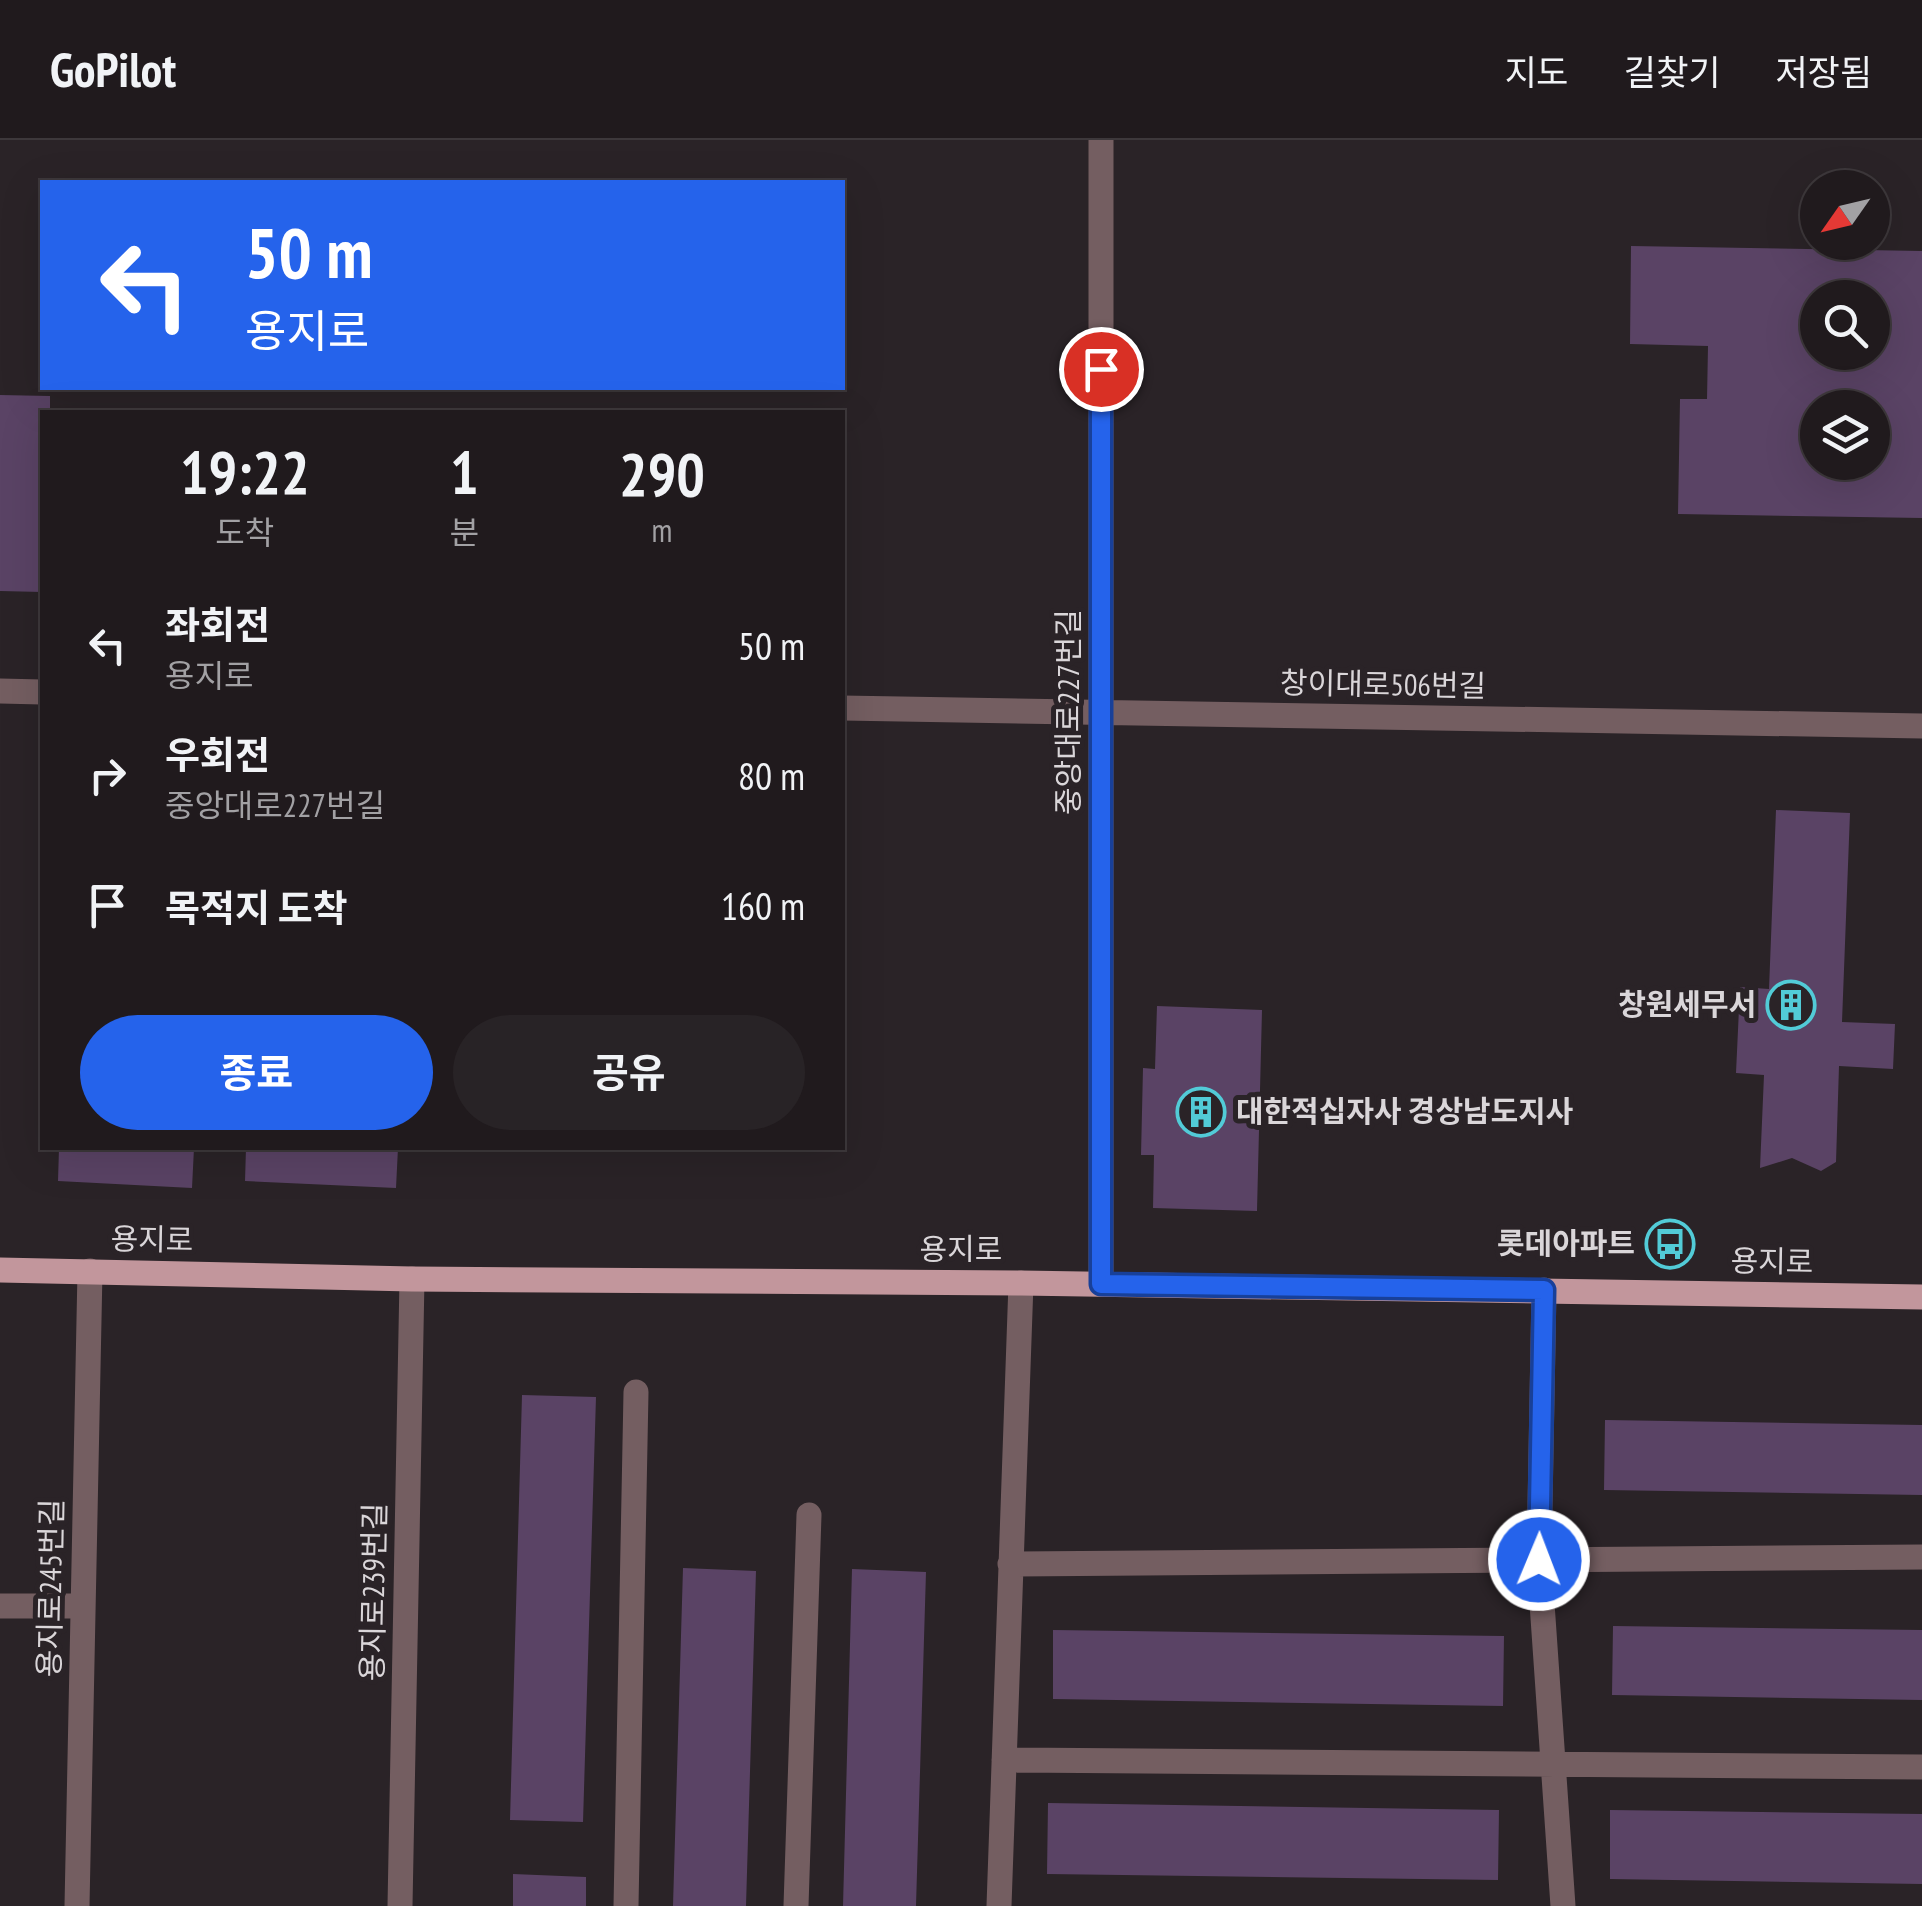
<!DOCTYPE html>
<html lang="ko">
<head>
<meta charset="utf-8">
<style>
  body { margin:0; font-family:"PT Sans Narrow","Noto Sans KR",sans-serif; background:#282326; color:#f1f3f6; height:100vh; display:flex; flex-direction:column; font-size:38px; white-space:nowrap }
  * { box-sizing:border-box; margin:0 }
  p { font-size:32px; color:#a2a1a4 }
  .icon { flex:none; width:55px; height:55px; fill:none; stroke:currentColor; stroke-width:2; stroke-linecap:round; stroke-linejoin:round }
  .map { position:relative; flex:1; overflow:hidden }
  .drawer { position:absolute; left:40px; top:270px; width:805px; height:740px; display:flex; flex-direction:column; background:#201a1d; border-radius:0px; box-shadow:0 10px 40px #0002,0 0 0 2px #3d383b }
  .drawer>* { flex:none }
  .top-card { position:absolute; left:40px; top:40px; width:805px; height:210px; border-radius:0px; box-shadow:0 10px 40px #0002,0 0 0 2px #3d383b; background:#2563eb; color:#fff; overflow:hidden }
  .needle { width:65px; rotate:236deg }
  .controls { position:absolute; left:1800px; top:30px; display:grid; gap:20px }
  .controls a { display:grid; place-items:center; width:90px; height:90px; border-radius:50%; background:#201a1d; box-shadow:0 10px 40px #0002,0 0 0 2px #3d383b; font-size:50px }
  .pin { position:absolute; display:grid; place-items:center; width:85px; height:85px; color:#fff; margin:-42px; border:5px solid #fff; border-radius:50%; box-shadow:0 2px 10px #0007 }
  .me { position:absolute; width:110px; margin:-55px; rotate:1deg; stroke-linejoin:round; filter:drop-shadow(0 0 8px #0008) }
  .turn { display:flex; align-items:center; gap:35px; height:210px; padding:0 40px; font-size:45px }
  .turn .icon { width:130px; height:130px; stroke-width:2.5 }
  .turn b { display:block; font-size:70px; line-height:85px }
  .eta { display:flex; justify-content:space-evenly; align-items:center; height:170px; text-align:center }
  .eta b { font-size:60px; font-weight:700; line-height:70px }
  .primary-button { display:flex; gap:20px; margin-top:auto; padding:20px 40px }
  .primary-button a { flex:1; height:115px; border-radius:60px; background:#2563eb; color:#fff; font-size:40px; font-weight:700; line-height:115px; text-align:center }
  .primary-button a+a { background:#282326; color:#f1f3f6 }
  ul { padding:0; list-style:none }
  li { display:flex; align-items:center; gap:30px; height:130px; padding:0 40px }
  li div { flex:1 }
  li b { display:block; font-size:38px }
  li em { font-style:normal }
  header { display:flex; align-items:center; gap:60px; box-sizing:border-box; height:140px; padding:0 50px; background:#201a1d; border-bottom:2px solid #3d383b }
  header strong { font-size:48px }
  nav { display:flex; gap:55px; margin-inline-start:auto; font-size:35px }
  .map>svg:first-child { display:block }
  .building { fill:#5a4365; fill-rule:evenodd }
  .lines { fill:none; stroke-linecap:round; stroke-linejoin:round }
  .minor { stroke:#745e61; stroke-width:25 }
  .major { stroke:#c2969c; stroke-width:25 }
  .route-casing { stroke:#184099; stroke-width:25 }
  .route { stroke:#2563eb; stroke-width:18 }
  .labels { text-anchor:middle; stroke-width:10; stroke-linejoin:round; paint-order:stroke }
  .street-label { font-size:30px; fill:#dad6d9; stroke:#2a2327 }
  .poi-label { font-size:30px; font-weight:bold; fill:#dad6d9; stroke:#2a2327; text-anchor:end }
</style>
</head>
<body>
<header>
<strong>GoPilot</strong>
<nav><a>지도</a><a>길찾기</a><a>저장됨</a></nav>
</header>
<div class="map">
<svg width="1922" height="1766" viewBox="0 0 1922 1766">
  <rect width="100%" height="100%" fill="#2a2327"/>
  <!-- building -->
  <path class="building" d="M 1631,106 L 1922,111 L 1922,378 L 1678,374 L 1680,259 L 1707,259 L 1708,206 L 1630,204 ZM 1818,158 L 1872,158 L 1872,212 L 1818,212 ZM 1818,268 L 1872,268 L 1872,322 L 1818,322 Z
    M 0,255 L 50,256 L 50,272 L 42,272 L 42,452 L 0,451 Z
    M 1776,670 L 1850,673 L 1842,882 L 1895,884 L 1893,929 L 1839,926 L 1836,1022 L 1821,1031 L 1792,1018 L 1760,1028 L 1764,935 L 1736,933 L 1740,847 L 1769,849 Z
    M 1157,866 L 1262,870 L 1257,1071 L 1153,1068 L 1154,1015 L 1141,1015 L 1143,928 L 1155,929 Z
    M 59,1008 L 194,1008 L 192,1048 L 58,1041 Z
    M 246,1008 L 398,1008 L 396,1048 L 245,1041 Z
    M 522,1255 L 596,1257 L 583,1682 L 510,1680 Z
    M 1605,1280 L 1922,1285 L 1922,1355 L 1604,1350 Z
    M 683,1428 L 756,1431 L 746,1766 L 673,1766 Z
    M 852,1429 L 926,1432 L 916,1766 L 843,1766 Z
    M 1613,1486 L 1922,1490 L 1922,1560 L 1612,1555 Z
    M 1053,1490 L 1504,1496 L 1503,1566 L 1053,1559 Z
    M 1048,1663 L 1499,1670 L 1498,1740 L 1047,1734 Z
    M 1610,1670 L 1922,1674 L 1922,1744 L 1610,1739 Z
    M 513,1734 L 586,1737 L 586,1766 L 513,1766 Z"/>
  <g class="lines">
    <!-- minor -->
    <path class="minor" d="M 1101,0 L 1101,1144
      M 0,551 L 42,552
      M 842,568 L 1922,586
      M 1544,1150 L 1539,1420 L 1563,1766
      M 1010,1424 L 1922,1417
      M 0,1466 L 83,1466
      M 1004,1620 L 1922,1627
      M 77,1766 L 90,1131
      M 400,1766 L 412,1139
      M 626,1766 L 636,1252
      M 796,1766 L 809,1375
      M 999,1766 L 1021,1143"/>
    <!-- major -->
    <path class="major" d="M 0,1130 L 412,1139 L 1021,1143 L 1922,1157"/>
  </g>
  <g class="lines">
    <!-- route casing -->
    <g class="route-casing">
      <path id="route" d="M 1101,229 L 1101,1144 L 1544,1150 L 1539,1420"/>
    </g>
    <!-- route -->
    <use href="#route" class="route"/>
  </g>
  <!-- icons -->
  <defs>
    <g id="building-ring" transform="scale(2.5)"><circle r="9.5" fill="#2a2327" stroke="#52cbd7" stroke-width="1.5"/><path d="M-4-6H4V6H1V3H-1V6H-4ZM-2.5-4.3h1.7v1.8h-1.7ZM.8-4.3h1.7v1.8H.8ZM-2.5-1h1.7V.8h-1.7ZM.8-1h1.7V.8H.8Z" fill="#52cbd7"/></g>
    <g id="bus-ring" transform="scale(2.5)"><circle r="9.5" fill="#2a2327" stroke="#52cbd7" stroke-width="1.5"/><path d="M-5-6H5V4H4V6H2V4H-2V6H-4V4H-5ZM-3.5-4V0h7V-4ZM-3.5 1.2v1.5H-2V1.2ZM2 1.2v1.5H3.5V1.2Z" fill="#52cbd7"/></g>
  </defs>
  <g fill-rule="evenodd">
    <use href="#building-ring" x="1791" y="865"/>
    <use href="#building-ring" x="1201" y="972"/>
    <use href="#bus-ring" x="1670" y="1104"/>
  </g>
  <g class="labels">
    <!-- street labels -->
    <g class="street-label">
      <text transform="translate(1383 545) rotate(1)" y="10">창이대로506번길</text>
      <text transform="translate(1069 572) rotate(-90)" y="10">중앙대로227번길</text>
      <text transform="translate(152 1100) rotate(1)" y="10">용지로</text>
      <text x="961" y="1120">용지로</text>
      <text transform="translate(1772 1122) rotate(1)" y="10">용지로</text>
      <text transform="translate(51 1448) rotate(-89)" y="10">용지로245번길</text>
      <text transform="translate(374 1452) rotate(-89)" y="10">용지로239번길</text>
    </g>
    <!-- poi labels -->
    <g class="poi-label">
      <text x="1756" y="875">창원세무서</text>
      <text x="1236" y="982" text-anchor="start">대한적십자사 경상남도지사</text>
      <text x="1635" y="1114">롯데아파트</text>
    </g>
  </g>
</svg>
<div class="controls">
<a><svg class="needle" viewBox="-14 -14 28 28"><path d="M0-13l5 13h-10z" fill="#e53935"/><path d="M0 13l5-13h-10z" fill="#a2a1a4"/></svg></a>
<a><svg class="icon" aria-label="search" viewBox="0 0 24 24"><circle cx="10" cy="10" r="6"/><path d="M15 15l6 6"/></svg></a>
<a><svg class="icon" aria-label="layers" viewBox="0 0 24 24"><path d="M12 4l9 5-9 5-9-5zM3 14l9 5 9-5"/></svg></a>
</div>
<div class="pin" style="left:1101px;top:229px;background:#d93025"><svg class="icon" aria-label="arrive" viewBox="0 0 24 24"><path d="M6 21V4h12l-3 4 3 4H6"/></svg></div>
<svg class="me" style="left:1539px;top:1420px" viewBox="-20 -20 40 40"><circle r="17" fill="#2563eb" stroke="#fff" stroke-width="3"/><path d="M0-11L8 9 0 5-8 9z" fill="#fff"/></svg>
<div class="top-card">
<div class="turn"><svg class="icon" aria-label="left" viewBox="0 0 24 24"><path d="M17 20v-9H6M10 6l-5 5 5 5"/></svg><div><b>50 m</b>용지로</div></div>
</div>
<section class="drawer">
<div class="eta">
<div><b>19:22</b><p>도착</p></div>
<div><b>1</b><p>분</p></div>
<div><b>290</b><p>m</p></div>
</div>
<ul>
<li><svg class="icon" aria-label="left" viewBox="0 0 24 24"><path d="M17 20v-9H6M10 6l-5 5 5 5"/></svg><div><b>좌회전</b><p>용지로</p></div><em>50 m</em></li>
<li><svg class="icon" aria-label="right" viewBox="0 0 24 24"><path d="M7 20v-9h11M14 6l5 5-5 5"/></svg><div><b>우회전</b><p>중앙대로227번길</p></div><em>80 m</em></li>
<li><svg class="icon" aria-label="arrive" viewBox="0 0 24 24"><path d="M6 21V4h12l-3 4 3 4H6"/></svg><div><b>목적지 도착</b></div><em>160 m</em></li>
</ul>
<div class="primary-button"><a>종료</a><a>공유</a></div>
</section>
</div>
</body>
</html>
